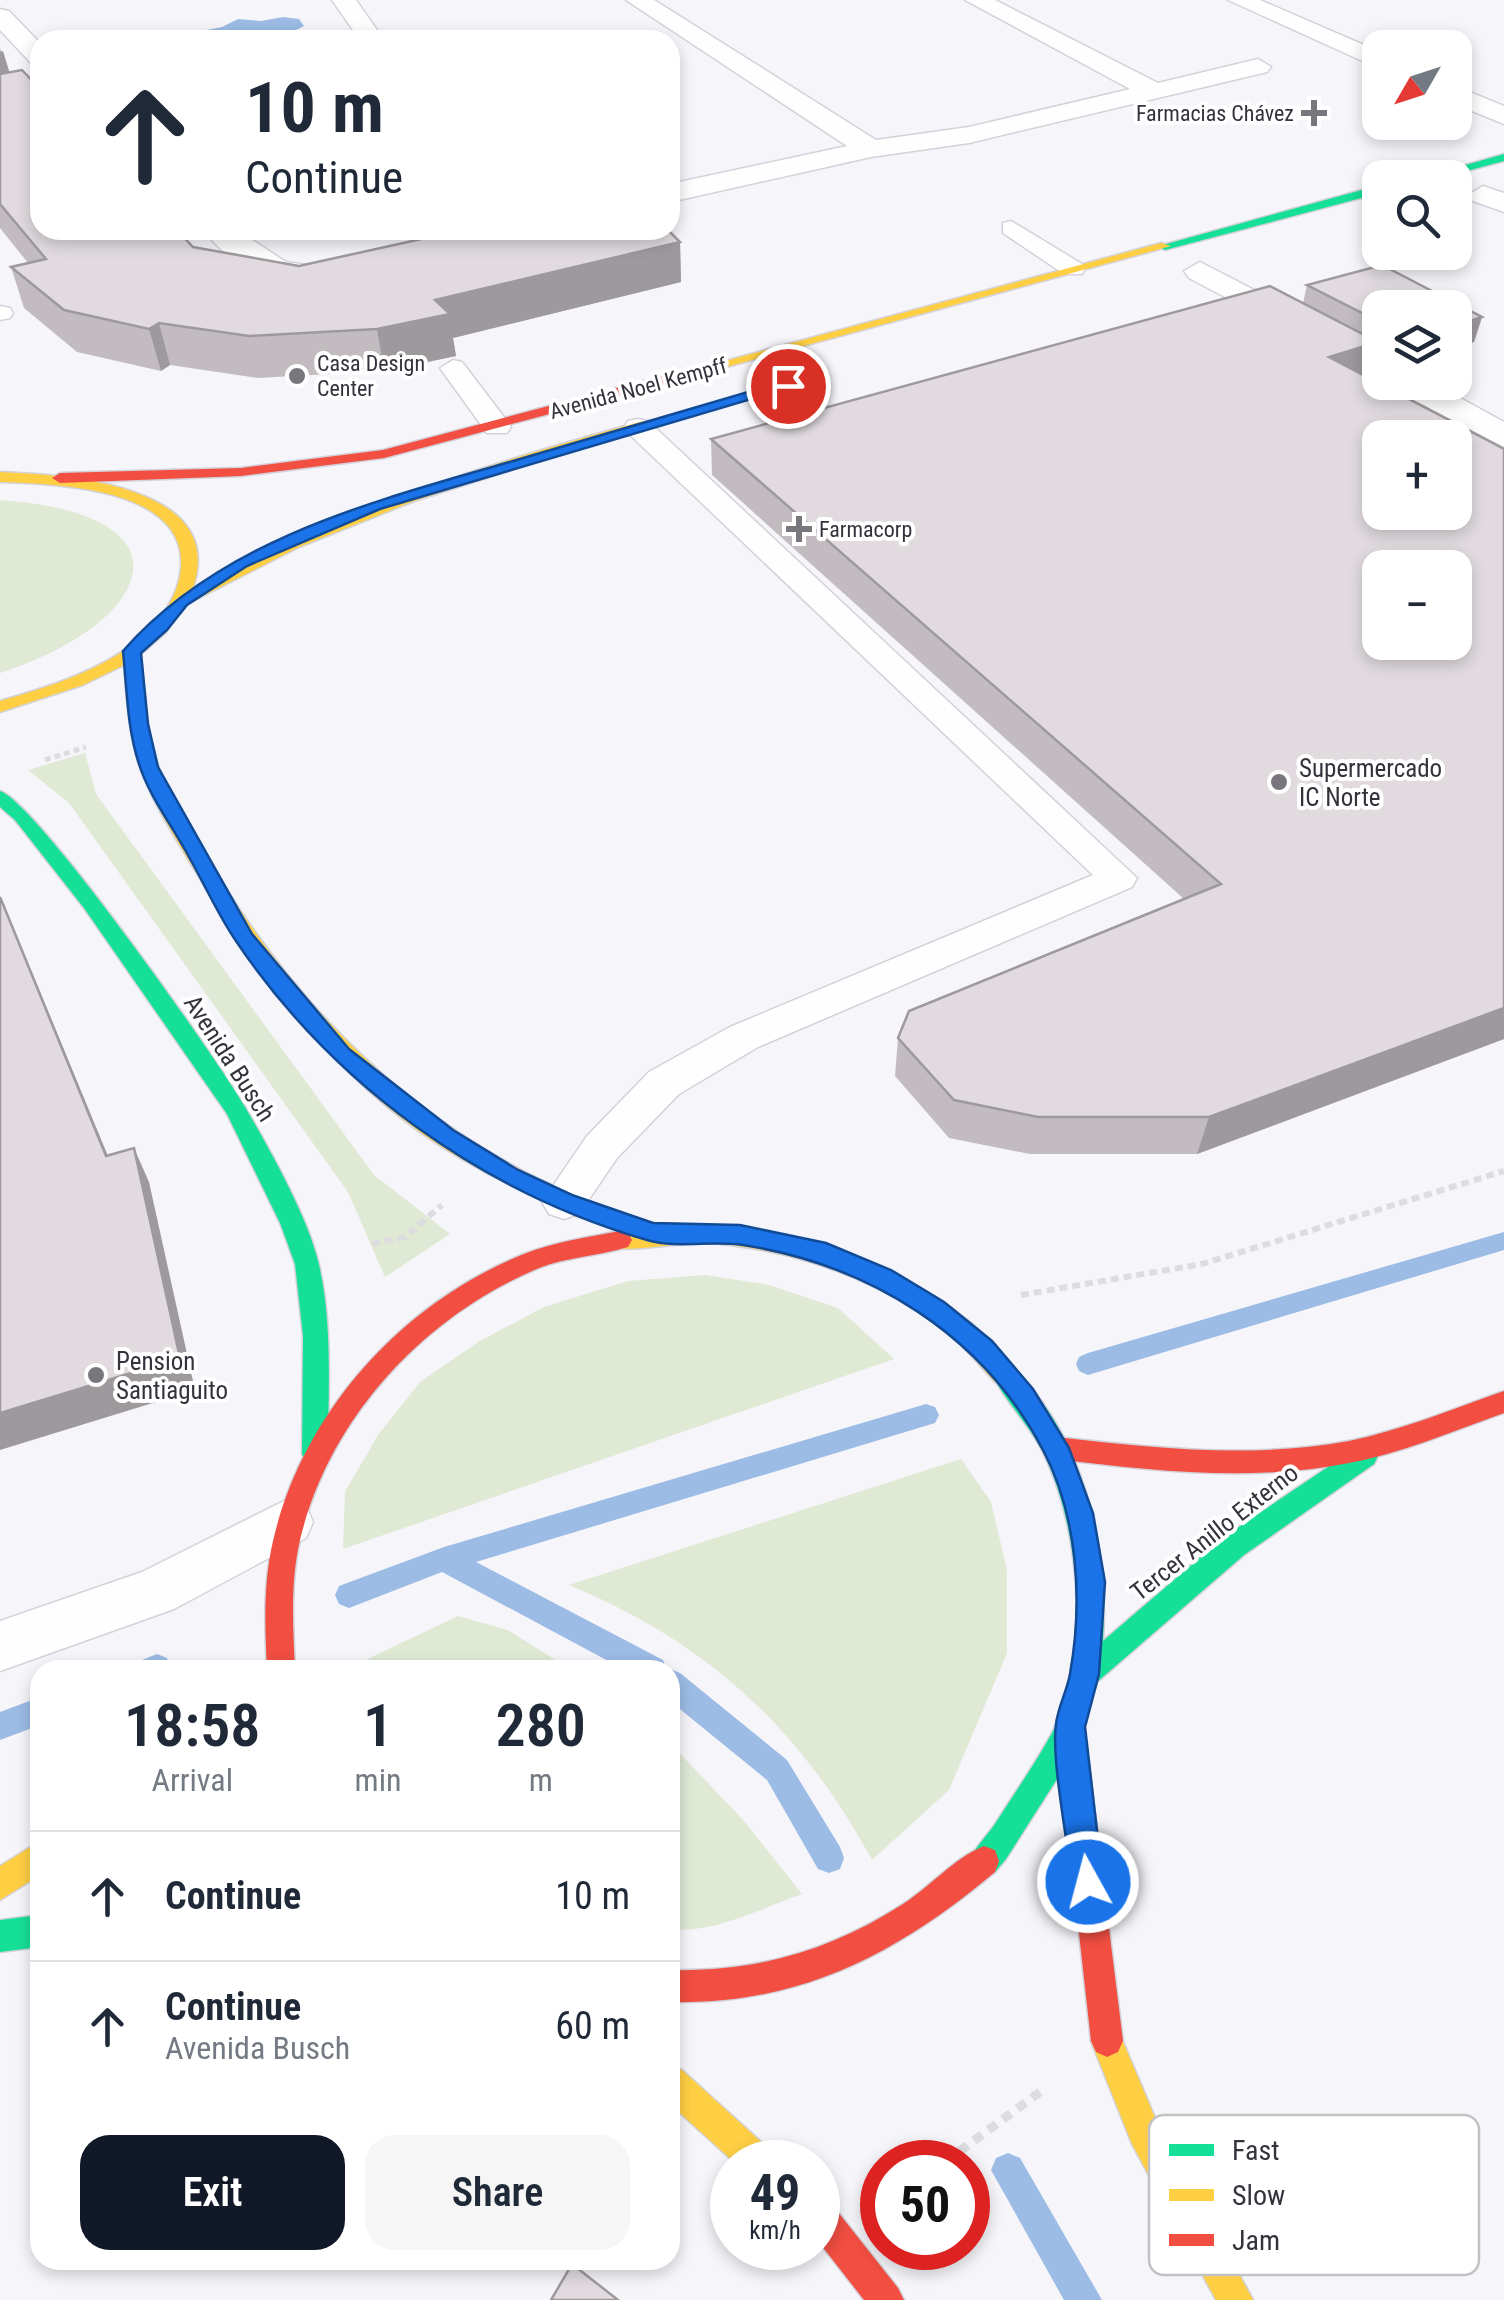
<!DOCTYPE html>
<html lang="en">
<head>
<meta charset="utf-8">
<style>
  body { margin:0; font-family:"Roboto Condensed",sans-serif; background:#f6f6f7; color:#1f2937; height:100vh; display:flex; flex-direction:column; font-size:38px; white-space:nowrap }
  * { box-sizing:border-box; margin:0 }
  p { font-size:32px; color:#747a83 }
  .icon { flex:none; width:55px; height:55px; fill:none; stroke:currentColor; stroke-width:2; stroke-linecap:round; stroke-linejoin:round }
  .map { position:relative; flex:1; overflow:hidden }
  .drawer { position:absolute; left:30px; top:1660px; width:650px; height:610px; display:flex; flex-direction:column; background:#fff; border-radius:30px; box-shadow:0 5px 15px #0003 }
  .drawer>* { flex:none }
  .hud { position:absolute; left:30px; top:30px; width:650px; height:210px; border-radius:30px; box-shadow:0 5px 15px #0003; background:#fff; color:#1f2937; overflow:hidden }
  .needle { width:65px; rotate:231deg }
  .controls { position:absolute; left:1362px; top:30px; display:grid; gap:20px }
  .controls a { display:grid; place-items:center; width:110px; height:110px; border-radius:20px; background:#fff; box-shadow:0 5px 15px #0003; font-size:50px }
  .speed { position:absolute; left:710px; top:2140px; display:flex; gap:20px; font-size:50px; font-weight:700; text-align:center }
  .speed>* { display:grid; place-content:center; width:130px; height:130px; border-radius:50%; background:#fff; box-shadow:0 5px 15px #0003; line-height:1 }
  .speed small { font-size:25px; font-weight:400 }
  .speed .limit { border:15px solid #d22; background:#fff; color:#111 }
  .pin { position:absolute; display:grid; place-items:center; width:85px; height:85px; color:#fff; margin:-42px; border:5px solid #fff; border-radius:50%; box-shadow:0 2px 10px #0007 }
  .me { position:absolute; width:110px; margin:-55px; rotate:353deg; stroke-linejoin:round; filter:drop-shadow(0 0 8px #0008) }
  .turn { display:flex; align-items:center; gap:35px; height:210px; padding:0 50px; font-size:45px }
  .turn .icon { width:130px; height:130px; stroke-width:2.5 }
  .turn b { display:block; font-size:70px; line-height:85px }
  .eta { display:flex; justify-content:space-evenly; align-items:center; height:170px; text-align:center }
  .eta b { font-size:60px; font-weight:600; line-height:70px }
  .primary-button { display:flex; gap:20px; margin-top:auto; padding:20px 50px }
  .primary-button a { flex:1; height:115px; border-radius:30px; background:#111827; color:#fff; font-size:40px; font-weight:600; line-height:115px; text-align:center }
  .primary-button a+a { background:#f6f6f7; color:#1f2937 }
  ul { padding:0; list-style:none }
  li { display:flex; align-items:center; gap:30px; height:130px; padding:0 50px; border-top:2px solid #e0e1e3 }
  li div { flex:1 }
  li b { display:block; font-size:38px }
  li em { font-style:normal }
  .map>svg:first-child { display:block }
  .green { fill:#dfe9d4 }
  .water { fill:#9cbce5 }
  .lines { fill:none; stroke-linecap:round; stroke-linejoin:round }
  .stream { fill:#9cbce5; fill-rule:evenodd }
  .lane-casing { stroke:#d3d2d9; stroke-width:3 }
  .street-casing { stroke:#d3d2d9; stroke-width:3 }
  .fast-casing { stroke:#d3d2d9; stroke-width:3 }
  .slow-casing { stroke:#d3d2d9; stroke-width:3 }
  .jam-casing { stroke:#d3d2d9; stroke-width:3 }
  .path-far2 { stroke:#dddcdf; stroke-width:5; stroke-dasharray:6 4; stroke-linecap:butt }
  .path-far1 { stroke:#dddcdf; stroke-width:6; stroke-dasharray:8 5; stroke-linecap:butt }
  .path { stroke:#dddcdf; stroke-width:9; stroke-dasharray:10 8; stroke-linecap:butt }
  .lane { fill:#fefefe; fill-rule:evenodd }
  .street { fill:#fefefe; fill-rule:evenodd }
  .fast { fill:#16e098; fill-rule:evenodd }
  .slow { fill:#ffcf43; fill-rule:evenodd }
  .jam { fill:#f24e42; fill-rule:evenodd }
  .wall { fill:#c2bcc1 }
  .shaded-wall { fill:#9e999d }
  .building { fill:#e1dbe0; stroke:#9e999d; stroke-width:2.5; fill-rule:evenodd }
  .route { fill:#1a73e8; stroke:#114b97; stroke-width:2.5 }
  .poi-dot { fill:#79767e; stroke:#fff; stroke-width:4 }
  .labels { text-anchor:middle; stroke-width:8; stroke-linejoin:round; paint-order:stroke }
  .far-poi-label { font-size:22px; fill:#35323c; stroke:#fff; text-anchor:start }
  .far-street-label { font-size:22px; fill:#35323c; stroke:#fff }
  .poi-label { font-size:25px; fill:#35323c; stroke:#fff; text-anchor:start }
  .street-label { font-size:25px; fill:#35323c; stroke:#fff }
  .key { fill:#fff; stroke:#c2c2c4; stroke-width:2.5 }
  .key-label { font-size:28px; fill:#35323c }
</style>
</head>
<body>
<div class="map">
<svg width="1504" height="2300" viewBox="0 0 1504 2300">
  <rect width="100%" height="100%" fill="#f6f5fa"/>
  <!-- green -->
  <path class="green" d="M 0,500 C 201,514 153,624 0,673 Z
    M 85,753 L 96,794 L 374,1175 L 450,1234 L 385,1277 L 348,1192 L 69,803 L 28,770 Z
    M 706,1275 L 769,1285 L 838,1308 L 894,1359 L 343,1549 L 345,1492 L 378,1435 L 421,1381 L 480,1341 L 544,1307 L 628,1281 Z
    M 961,1459 L 991,1502 L 1007,1570 L 1007,1653 L 949,1790 L 872,1860 C 801,1729 707,1642 569,1585 Z
    M 458,1616 L 508,1630 L 571,1670 L 354,1670 L 353,1666 Z
    M 670,1743 L 744,1821 L 802,1894 C 762,1908 713,1934 670,1929 Z"/>
  <!-- water -->
  <path class="water" d="M 283,17 L 299,19 L 304,26 C 283,39 261,31 239,32 C 214,34 191,47 166,38 L 222,27 L 238,19 L 261,21 Z"/>
  <g class="lines">
    <!-- stream -->
    <path class="stream" d="M 1504,1232 L 1504,1250 L 1088,1375 L 1079,1371 L 1076,1364 L 1079,1357 L 1088,1353 Z
      M 926,1404 L 935,1407 L 939,1415 L 935,1423 L 476,1562 L 663,1660 L 667,1670 L 625,1670 L 442,1572 L 349,1608 L 339,1604 L 335,1595 L 339,1586 L 444,1547 Z
      M 157,1654 L 167,1658 L 170,1670 L 138,1670 L 142,1660 Z
      M 670,1669 L 680,1673 L 787,1760 L 840,1847 L 844,1858 L 840,1869 L 829,1873 L 818,1869 L 767,1780 L 670,1701 Z
      M 40,1697 L 40,1725 L 0,1740 L 0,1712 Z
      M 1008,2153 L 1020,2158 L 1102,2300 L 1064,2300 L 991,2170 L 996,2158 Z"/>
    <!-- lane casing -->
    <g class="lane-casing">
      <path id="lane" d="M 1011,221 L 1082,264 L 1085,269 L 1082,274 L 1064,274 L 1003,233 L 1003,223 Z
        M 0,306 L 10,308 L 13,313 L 10,318 L 0,320 Z
        M 453,360 L 462,362 L 507,421 L 511,427 L 507,433 L 487,433 L 440,368 Z
        M 638,419 L 648,421 L 1137,878 L 1132,887 L 758,1047 L 679,1094 L 617,1158 L 579,1214 L 564,1219 L 549,1214 L 542,1202 L 587,1136 L 649,1072 L 730,1027 L 1093,875 L 628,433 L 624,427 L 628,421 Z
        M 288,1499 L 306,1506 L 313,1522 L 306,1538 L 174,1609 L 0,1671 L 0,1621 L 142,1572 Z"/>
    </g>
    <!-- street casing -->
    <g class="street-casing">
      <path id="street" d="M 332,0 L 356,0 L 384,40 L 360,40 Z
        M 626,0 L 654,0 L 876,140 L 969,127 L 1130,89 L 965,0 L 995,0 L 1158,83 L 1258,59 L 1271,67 L 1267,72 L 969,143 L 871,157 L 670,202 L 670,184 L 847,146 Z
        M 1228,0 L 1260,0 L 1380,52 L 1380,69 Z
        M 0,9 L 9,11 L 40,43 L 40,66 L 31,63 L 0,30 Z
        M 1455,86 L 1504,106 L 1504,124 L 1455,104 Z
        M 1483,186 L 1504,193 L 1504,212 L 1473,201 L 1468,195 Z
        M 204,230 L 237,230 L 286,262 L 328,268 L 333,275 L 317,284 C 274,283 230,267 204,230 Z
        M 1200,262 L 1380,355 L 1380,379 L 1189,278 L 1184,271 Z
        M 1388,382 L 1431,382 L 1504,422 L 1504,447 L 1393,389 Z"/>
    </g>
    <!-- fast casing -->
    <g class="fast-casing">
      <path id="fast" d="M 1504,154 L 1504,161 L 1441,178 L 1420,178 Z
        M 1380,185 L 1380,193 L 1165,250 L 1159,246 Z
        M 0,791 C 37,803 218,1060 245,1107 C 269,1148 309,1219 319,1265 C 333,1326 328,1392 328,1454 L 324,1462 L 315,1465 L 306,1462 L 302,1454 L 303,1336 L 295,1264 L 280,1223 L 227,1114 L 84,908 L 15,820 L 0,807 Z
        M 1004,1363 C 1017,1368 1023,1379 1032,1389 C 1088,1457 1108,1555 1103,1641 L 1224,1537 L 1356,1448 L 1365,1445 L 1374,1448 L 1378,1456 L 1374,1464 L 1244,1555 L 1097,1682 L 1071,1757 L 1006,1859 L 995,1872 L 984,1876 L 973,1872 L 969,1861 C 975,1847 986,1837 995,1824 C 1014,1794 1035,1764 1052,1733 C 1092,1657 1080,1525 1042,1450 C 1028,1423 1005,1401 992,1374 L 995,1366 Z
        M 40,1915 L 40,1947 L 0,1952 L 0,1920 Z"/>
    </g>
    <!-- slow casing -->
    <g class="slow-casing">
      <path id="slow" d="M 1161,243 L 1171,246 L 704,373 L 692,370 Z
        M 643,421 L 655,424 L 414,501 L 299,547 L 185,605 L 166,632 L 141,654 C 144,692 146,730 158,766 C 172,806 197,842 220,879 C 321,1043 465,1169 653,1223 C 674,1230 723,1225 750,1229 C 827,1240 910,1273 971,1323 C 986,1336 999,1352 1013,1366 L 1016,1374 L 1013,1382 L 1004,1385 L 995,1382 C 981,1367 968,1350 952,1337 C 886,1281 797,1250 711,1243 C 684,1241 632,1253 612,1247 L 608,1240 L 612,1233 L 620,1231 C 548,1204 478,1174 416,1129 C 321,1060 251,963 191,864 C 173,833 153,803 141,770 C 129,736 127,700 124,665 L 83,685 L 0,712 L 0,701 C 49,687 100,671 140,639 C 161,621 179,595 181,567 C 186,487 56,484 0,482 L 0,472 C 66,475 228,484 193,588 C 335,511 488,464 643,421 Z
        M 40,1841 L 40,1875 L 0,1900 L 0,1866 Z
        M 1107,2025 L 1118,2030 L 1156,2120 L 1253,2300 L 1216,2300 L 1132,2144 L 1091,2041 L 1096,2030 Z
        M 670,2066 L 682,2070 L 770,2150 L 775,2162 L 734,2162 L 670,2104 Z"/>
    </g>
    <!-- jam casing -->
    <g class="jam-casing">
      <path id="jam" d="M 699,366 L 706,370 L 704,373 L 384,458 L 241,476 L 60,483 L 52,478 L 60,473 L 241,468 L 383,450 Z
        M 620,1231 L 628,1233 L 632,1240 L 628,1247 C 599,1256 567,1257 539,1268 C 424,1316 329,1418 300,1540 C 290,1583 293,1626 295,1670 L 267,1670 C 265,1627 263,1584 273,1541 C 303,1412 402,1303 524,1254 C 554,1242 588,1237 620,1231 Z
        M 1504,1391 L 1504,1413 C 1453,1431 1403,1453 1349,1463 C 1252,1482 1153,1471 1056,1459 L 1047,1456 L 1043,1448 L 1047,1440 L 1056,1437 C 1153,1448 1252,1459 1349,1441 C 1402,1430 1453,1409 1504,1391 Z
        M 1070,1713 L 1080,1717 L 1084,1727 L 1123,2041 L 1118,2052 L 1107,2057 L 1096,2052 L 1091,2041 L 1056,1727 L 1060,1717 Z
        M 984,1846 L 995,1850 L 999,1861 L 995,1872 C 897,1954 800,2005 670,2002 L 670,1970 C 756,1972 830,1951 903,1904 C 930,1887 954,1858 984,1846 Z
        M 818,2197 L 830,2202 L 898,2288 L 904,2300 L 864,2300 L 818,2241 Z"/>
    </g>
    <!-- path-far2 -->
    <path class="path-far2" d="M 45,760 L 86,747"/>
    <!-- path-far1 -->
    <path class="path-far1" d="M 372,1244 L 405,1237 L 442,1205
      M 1021,1295 L 1202,1264 L 1504,1171"/>
    <!-- path -->
    <path class="path" d="M 945,2162 L 1044,2089"/>
    <!-- lane -->
    <use href="#lane" class="lane"/>
    <!-- street -->
    <use href="#street" class="street"/>
    <!-- fast -->
    <use href="#fast" class="fast"/>
    <!-- slow -->
    <use href="#slow" class="slow"/>
    <!-- jam -->
    <use href="#jam" class="jam"/>
  </g>
  <!-- wall -->
  <path class="wall" d="M 0,48 L 9,72 L 193,247 L 299,266 L 680,242 L 681,282 L 453,338 L 456,356 L 384,371 L 258,378 L 170,365 L 161,371 L 77,352 L 24,308 L 11,267 L 28,263 L 0,228 Z
    M 1307,285 L 1482,317 L 1474,342 L 1380,308 L 1380,351 L 1376,349 L 1368,377 L 1504,449 L 1504,1039 L 1197,1154 L 1030,1154 L 949,1138 L 895,1076 L 898,1038 L 1184,899 L 712,475 L 711,439 L 1303,303 Z"/>
  <!-- shaded-wall -->
  <path class="shaded-wall" d="M 3,51 L 14,87 L 0,91 L 0,52 Z
    M 680,242 L 681,282 L 453,338 L 456,356 L 384,371 L 377,329 L 435,300 Z
    M 1482,317 L 1474,342 L 1455,348 L 1455,326 Z
    M 159,323 L 170,365 L 161,371 L 149,329 Z
    M 1378,342 L 1368,377 L 1329,357 Z
    M 0,895 L 122,1190 L 106,1156 Z
    M 1504,1008 L 1504,1039 L 1197,1154 L 1209,1117 Z
    M 134,1148 L 149,1182 L 195,1390 L 0,1450 L 0,1413 Z"/>
  <!-- building -->
  <path class="building" d="M 22,70 L 40,89 L 40,230 L 177,230 L 193,247 L 299,266 L 462,230 L 668,230 L 680,242 L 435,300 L 450,314 L 377,329 L 249,336 L 159,323 L 149,329 L 64,310 L 11,267 L 46,259 L 0,204 L 0,74 Z
    M 1382,265 L 1482,317 L 1455,326 L 1455,308 L 1380,308 L 1380,322 L 1307,285 Z
    M 1270,286 L 1378,342 L 1329,357 L 1504,449 L 1504,1008 L 1209,1117 L 1038,1117 L 954,1100 L 898,1038 L 909,1011 L 1221,884 L 711,439 ZM 1380,438 L 1455,438 L 1455,512 L 1380,512 ZM 1380,568 L 1455,568 L 1455,642 L 1380,642 Z
    M 0,897 L 106,1156 L 134,1148 L 180,1358 L 0,1413 Z
    M 572,2264 L 618,2300 L 551,2300 Z"/>
  <!-- route -->
  <path class="route" d="M 782,382 L 795,386 L 380,509 L 247,566 L 187,605 L 167,630 L 141,653 L 148,724 L 158,767 L 252,934 L 349,1049 L 453,1130 L 518,1170 L 572,1195 L 653,1223 L 740,1225 L 826,1243 L 891,1270 L 944,1302 L 992,1341 L 1033,1389 L 1069,1448 L 1093,1513 L 1105,1582 L 1099,1674 L 1085,1727 L 1103,1882 L 1099,1892 L 1088,1897 L 1077,1892 L 1072,1882 C 1068,1843 1051,1759 1056,1724 C 1058,1707 1067,1691 1070,1674 C 1083,1601 1078,1516 1043,1450 C 983,1335 870,1265 743,1245 C 712,1240 677,1249 647,1240 C 482,1192 333,1085 236,941 C 218,915 205,885 189,857 C 173,827 149,796 139,764 C 127,728 127,689 123,651 C 223,537 379,500 520,459 C 607,433 695,408 782,382 Z"/>
  <!-- markers -->
  <g class="poi-dot">
    <path d="M1309 98h10v10h10v10h-10v10h-10v-10h-10v-10h10z"/>
    <circle cx="297" cy="376" r="10"/>
    <path d="M794 514h10v10h10v10h-10v10h-10v-10h-10v-10h10z"/>
    <circle cx="1279" cy="782" r="10"/>
    <circle cx="96" cy="1375" r="10"/>
  </g>
  <g class="labels">
    <!-- far-poi labels -->
    <g class="far-poi-label">
      <text x="1294" y="121" text-anchor="end">Farmacias Chávez</text>
      <text x="317" y="371">Casa Design<tspan x="317" dy="25">Center</tspan></text>
      <text x="819" y="537">Farmacorp</text>
    </g>
    <!-- far-street labels -->
    <g class="far-street-label">
      <text transform="translate(638 388) rotate(-15)" y="8">Avenida Noel Kempff</text>
    </g>
    <!-- poi labels -->
    <g class="poi-label">
      <text x="1299" y="777">Supermercado<tspan x="1299" dy="29">IC Norte</tspan></text>
      <text x="116" y="1370">Pension<tspan x="116" dy="29">Santiaguito</tspan></text>
    </g>
    <!-- street labels -->
    <g class="street-label">
      <text transform="translate(230 1058) rotate(57)" y="9">Avenida Busch</text>
      <text transform="translate(1214 1532) rotate(-38)" y="9">Tercer Anillo Externo</text>
    </g>
  </g>
  <!-- legend -->
  <rect x="1149" y="2115" width="330" height="160" rx="15" class="key"/>
  <rect x="1169" y="2144" width="45" height="12" fill="#16e098"/>
  <rect x="1169" y="2189" width="45" height="12" fill="#ffcf43"/>
  <rect x="1169" y="2234" width="45" height="12" fill="#f24e42"/>
  <g class="key-label">
    <text x="1232" y="2160">Fast</text>
    <text x="1232" y="2205">Slow</text>
    <text x="1232" y="2250">Jam</text>
  </g>
</svg>
<div class="controls">
<a><svg class="needle" viewBox="-14 -14 28 28"><path d="M0-13l5 13h-10z" fill="#e53935"/><path d="M0 13l5-13h-10z" fill="#747a83"/></svg></a>
<a><svg class="icon" aria-label="search" viewBox="0 0 24 24"><circle cx="10" cy="10" r="6"/><path d="M15 15l6 6"/></svg></a>
<a><svg class="icon" aria-label="layers" viewBox="0 0 24 24"><path d="M12 4l9 5-9 5-9-5zM3 14l9 5 9-5"/></svg></a>
<a>+</a>
<a>−</a>
</div>
<div class="speed"><div>49<small>km/h</small></div><div class="limit">50</div></div>
<div class="pin" style="left:788px;top:386px;background:#d93025"><svg class="icon" aria-label="arrive" viewBox="0 0 24 24"><path d="M6 21V4h12l-3 4 3 4H6"/></svg></div>
<svg class="me" style="left:1088px;top:1882px" viewBox="-20 -20 40 40"><circle r="17" fill="#1a73e8" stroke="#fff" stroke-width="3"/><path d="M0-11L8 9 0 5-8 9z" fill="#fff"/></svg>
<div class="hud">
<div class="turn"><svg class="icon" aria-label="ahead" viewBox="0 0 24 24"><path d="M12 20V5M6 11l6-6 6 6"/></svg><div><b>10 m</b>Continue</div></div>
</div>
<section class="drawer">
<div class="eta">
<div><b>18:58</b><p>Arrival</p></div>
<div><b>1</b><p>min</p></div>
<div><b>280</b><p>m</p></div>
</div>
<ul>
<li><svg class="icon" aria-label="ahead" viewBox="0 0 24 24"><path d="M12 20V5M6 11l6-6 6 6"/></svg><div><b>Continue</b></div><em>10 m</em></li>
<li><svg class="icon" aria-label="ahead" viewBox="0 0 24 24"><path d="M12 20V5M6 11l6-6 6 6"/></svg><div><b>Continue</b><p>Avenida Busch</p></div><em>60 m</em></li>
</ul>
<div class="primary-button"><a>Exit</a><a>Share</a></div>
</section>
</div>
</body>
</html>
